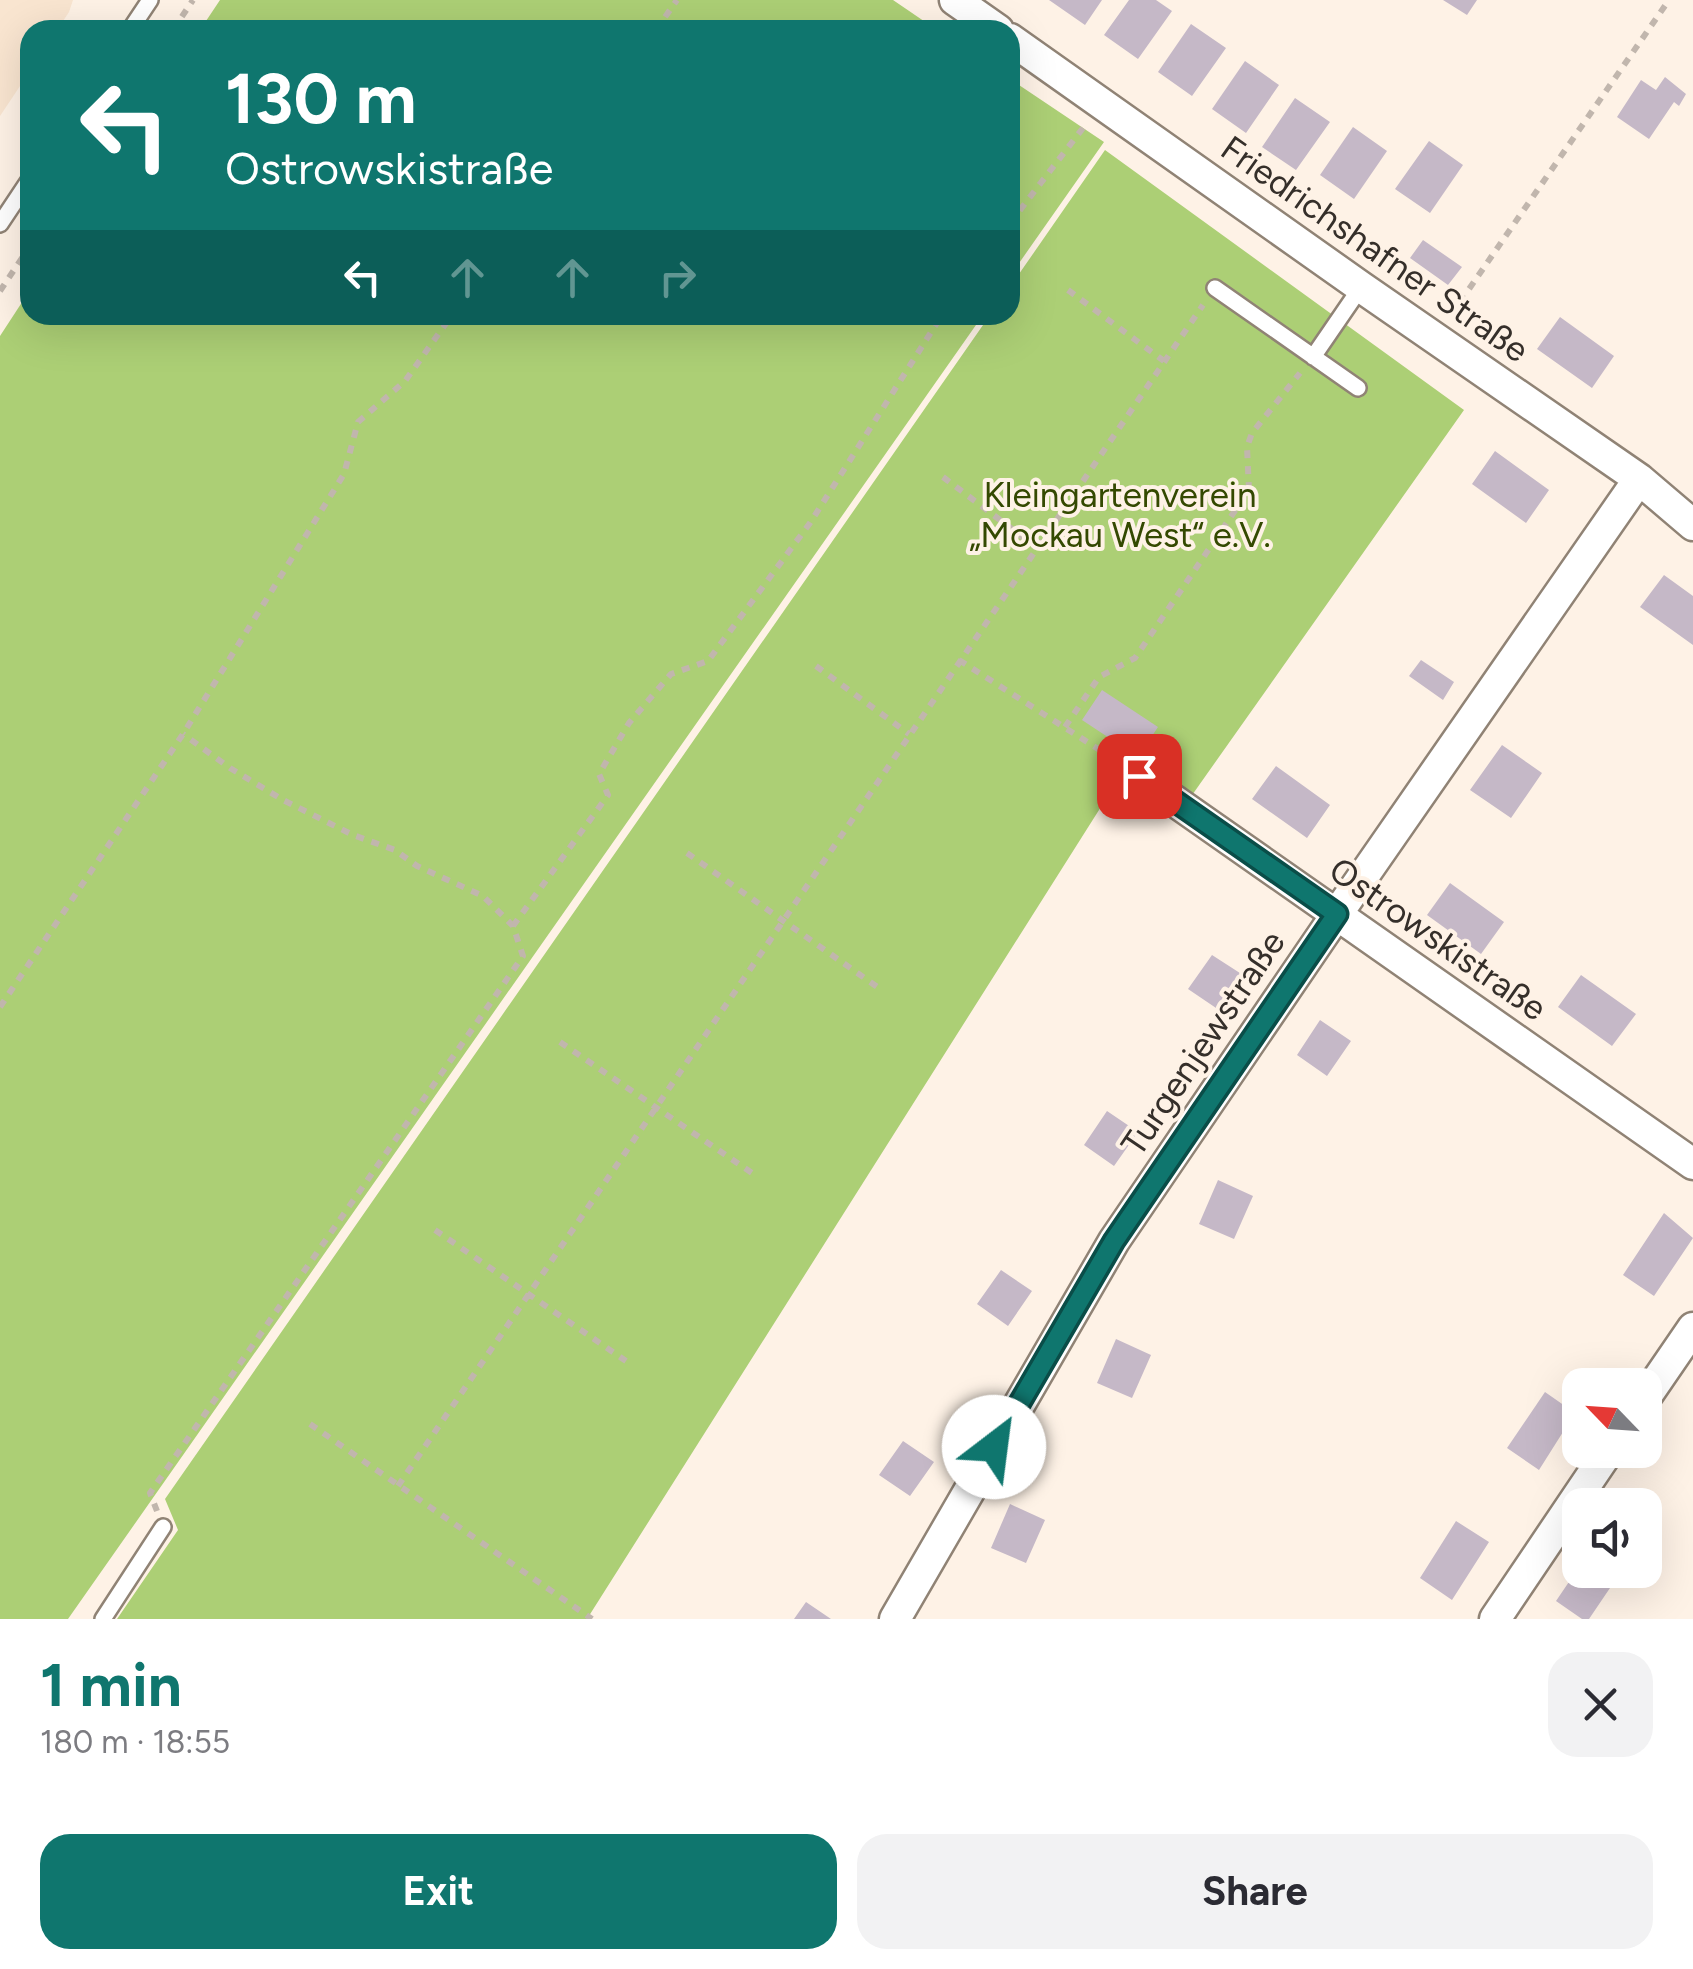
<!DOCTYPE html>
<html lang="en">
<head>
<meta charset="utf-8">
<style>
  body { margin:0; font-family:Figtree,sans-serif; background:#f2f2f3; color:#2b2b33; height:100vh; display:flex; flex-direction:column; font-size:38px; white-space:nowrap }
  * { box-sizing:border-box; margin:0 }
  p { font-size:32px; color:#7c7c81 }
  .icon { flex:none; width:55px; height:55px; fill:none; stroke:currentColor; stroke-width:2; stroke-linecap:round; stroke-linejoin:round }
  .map { position:relative; height:1619px; overflow:hidden }
  .sheet { display:flex; flex-direction:column; background:#fff; flex:1 }
  .sheet>* { flex:none }
  .banner { position:absolute; left:20px; top:20px; width:1000px; height:305px; border-radius:30px; box-shadow:0 10px 40px #0002; background:#0f766e; color:#fff; overflow:hidden }
  .needle { width:65px; rotate:295deg }
  .buttons { position:absolute; left:1562px; top:1368px; display:grid; gap:20px }
  .buttons a { display:grid; place-items:center; width:100px; height:100px; border-radius:20px; background:#fff; box-shadow:0 10px 40px #0002; font-size:50px }
  .pin { position:absolute; display:grid; place-items:center; width:85px; height:85px; color:#fff; margin:-42px; border-radius:20px; box-shadow:0 5px 15px #0006 }
  .me { position:absolute; width:110px; margin:-55px; rotate:30deg; stroke-linejoin:round; filter:drop-shadow(0 0 8px #0008) }
  .turn { display:flex; align-items:center; gap:35px; height:210px; padding:0 40px; font-size:45px }
  .turn .icon { width:130px; height:130px; stroke-width:2.5 }
  .turn b { display:block; font-size:70px; line-height:85px }
  .lanes { display:flex; align-items:center; height:95px; padding:0 40px; background:#0003; justify-content:center; gap:50px; direction:ltr }
  .lanes .off { opacity:.35 }
  .round { display:grid; place-items:center; flex:none; width:105px; height:105px; border-radius:30px; background:#f2f2f3 }
  .headline { display:flex; align-items:center; justify-content:space-between; height:170px; padding:0 40px }
  h1 { font-size:60px; font-weight:700; line-height:75px; color:#0f766e }
  .cta { display:flex; gap:20px; margin-top:auto; padding:20px 40px }
  .cta a { flex:1; height:115px; border-radius:30px; background:#0f766e; color:#fff; font-size:40px; font-weight:700; line-height:115px; text-align:center }
  .cta a+a { background:#f2f2f3; color:#2b2b33 }
  .map>svg:first-child { display:block }
  .built { fill:#f9e5d0 }
  .green { fill:#accf75 }
  .building { fill:#c5b8c7 }
  .lines { fill:none; stroke-linecap:round; stroke-linejoin:round }
  .service-casing { stroke:#908375; stroke-width:20 }
  .minor-casing { stroke:#908375; stroke-width:35 }
  .path { stroke:#c1b6ad; stroke-width:6; stroke-dasharray:8 8; stroke-linecap:butt }
  .service { stroke:#fff; stroke-width:15 }
  .minor { stroke:#fff; stroke-width:30 }
  .route-casing { stroke:#0a4d48; stroke-width:25 }
  .route { stroke:#0f766e; stroke-width:18 }
  .labels { text-anchor:middle; stroke-width:8; stroke-linejoin:round; paint-order:stroke }
  .street-label { font-size:35px; fill:#352f2a; stroke:#fef2e6 }
  .park-label { font-size:35px; fill:#344901; stroke:#fef2e6 }
</style>
</head>
<body>
<div class="map">
<svg width="1693" height="1619" viewBox="0 0 1693 1619">
  <rect width="100%" height="100%" fill="#fef2e6"/>
  <!-- built -->
  <path class="built" d="M 0,0 L 73,0 L 69,12 L 57,30 L 30,30 L 30,71 L 0,116 Z"/>
  <!-- green -->
  <path class="green" d="M 220,0 L 893,0 L 937,30 L 200,30 Z
    M 1010,79 L 1104,142 L 1010,276 Z
    M 1105,150 L 1464,410 L 1190,798 L 1130,761 L 587,1619 L 117,1619 L 178,1530 L 165,1499 L 990,315 L 1010,315 L 1010,287 Z
    M 30,290 L 30,315 L 983,315 L 68,1619 L 0,1619 L 0,336 Z"/>
  <!-- building -->
  <path class="building" d="M 1049,0 L 1102,0 L 1085,25 Z
    M 1129,0 L 1156,0 L 1172,11 L 1138,59 L 1104,35 Z
    M 1443,0 L 1477,0 L 1467,15 Z
    M 1191,24 L 1226,48 L 1192,96 L 1158,72 Z
    M 1245,61 L 1279,85 L 1246,133 L 1212,109 Z
    M 1665,77 L 1686,94 L 1679,106 L 1674,102 L 1649,139 L 1617,117 L 1641,80 L 1656,90 Z
    M 1295,98 L 1330,122 L 1296,170 L 1262,147 Z
    M 1353,127 L 1387,151 L 1354,199 L 1320,175 Z
    M 1429,141 L 1463,165 L 1430,213 L 1395,189 Z
    M 1423,240 L 1462,267 L 1448,285 L 1410,258 Z
    M 1560,317 L 1614,356 L 1592,388 L 1537,349 Z
    M 1495,451 L 1549,490 L 1526,523 L 1472,484 Z
    M 1664,575 L 1693,596 L 1693,645 L 1640,607 Z
    M 1421,660 L 1454,682 L 1443,700 L 1409,676 Z
    M 1102,690 L 1158,727 L 1138,757 L 1082,720 Z
    M 1502,745 L 1542,773 L 1511,818 L 1470,790 Z
    M 1276,766 L 1330,805 L 1307,838 L 1252,799 Z
    M 1450,883 L 1504,922 L 1481,954 L 1427,915 Z
    M 1212,955 L 1243,975 L 1219,1010 L 1188,989 Z
    M 1581,975 L 1636,1014 L 1612,1046 L 1558,1007 Z
    M 1320,1020 L 1351,1041 L 1327,1076 L 1297,1055 Z
    M 1107,1111 L 1138,1132 L 1114,1166 L 1084,1145 Z
    M 1218,1180 L 1253,1196 L 1234,1239 L 1199,1224 Z
    M 1664,1213 L 1693,1238 L 1654,1296 L 1623,1275 Z
    M 1001,1270 L 1032,1291 L 1008,1326 L 977,1304 Z
    M 1116,1339 L 1151,1355 L 1132,1398 L 1097,1383 Z
    M 1545,1392 L 1575,1413 L 1539,1470 L 1507,1448 Z
    M 903,1441 L 934,1462 L 910,1496 L 879,1475 Z
    M 1010,1504 L 1045,1520 L 1026,1563 L 991,1548 Z
    M 1456,1521 L 1489,1542 L 1452,1600 L 1420,1578 Z
    M 1577,1570 L 1585,1570 L 1610,1588 L 1589,1619 L 1582,1619 L 1556,1601 Z
    M 806,1602 L 831,1619 L 794,1619 Z"/>
  <g class="lines">
    <!-- service casing -->
    <g class="service-casing">
      <path id="service" d="M 130,30 L 150,0
        M 0,224 L 30,179
        M 1215,288 L 1358,388
        M 1313,357 L 1361,287
        M 103,1619 L 163,1527"/>
    </g>
    <!-- minor casing -->
    <g class="minor-casing">
      <path id="minor" d="M 955,0 L 998,30
        M 1010,39 L 1361,287 L 1639,479 L 1693,525
        M 1139,776 L 1693,1164
        M 1645,1398 L 1693,1328
        M 895,1619 L 1114,1241 L 1337,914 L 1639,479
        M 1495,1619 L 1609,1450"/>
    </g>
    <!-- path -->
    <path class="path" d="M 173,30 L 193,0
      M 656,30 L 677,0
      M 1010,223 L 1083,128
      M 1068,290 L 1164,361
      M 0,291 L 30,246
      M 1451,315 L 1669,0
      M 943,477 L 1036,547
      M 959,660 L 1117,761
      M 816,666 L 909,734
      M 1065,727 L 1099,677 L 1135,658 L 1249,490 L 1247,447 L 1252,433 L 1300,373
      M 687,853 L 883,991
      M 513,926 L 608,795 L 599,774 L 629,723 L 671,674 L 708,661 L 810,523 L 942,315
      M 0,1007 L 183,734 L 344,474 L 358,422 L 405,381 L 452,315
      M 560,1042 L 755,1175
      M 435,1230 L 626,1361
      M 310,1424 L 592,1619
      M 398,1486 L 1203,305
      M 157,1511 L 150,1493 L 523,956 L 513,926 L 483,896 L 417,866 L 395,850 L 353,835 L 283,800 L 230,768 L 183,734"/>
    <!-- service -->
    <use href="#service" class="service"/>
    <!-- minor -->
    <use href="#minor" class="minor"/>
  </g>
  <g class="lines">
    <!-- route casing -->
    <g class="route-casing">
      <path id="route" d="M 994,1447 L 1114,1241 L 1337,914 L 1139,776"/>
    </g>
    <!-- route -->
    <use href="#route" class="route"/>
  </g>
  <g class="labels">
    <!-- street labels -->
    <g class="street-label">
      <text transform="translate(1375 249) rotate(35)" y="12">Friedrichshafner Straße</text>
      <text transform="translate(1438 939) rotate(35)" y="12">Ostrowskistraße</text>
      <text transform="translate(1203 1043) rotate(-56)" y="12">Turgenjewstraße</text>
    </g>
    <!-- park labels -->
    <g class="park-label">
      <text x="1120" y="507">Kleingartenverein<tspan x="1120" dy="40">„Mockau West“ e.V.</tspan></text>
    </g>
  </g>
</svg>
<div class="buttons">
<a><svg class="needle" viewBox="-14 -14 28 28"><path d="M0-13l5 13h-10z" fill="#e53935"/><path d="M0 13l5-13h-10z" fill="#7c7c81"/></svg></a>
<a><svg class="icon" aria-label="sound" viewBox="0 0 24 24"><path d="M4 9h4l5-4v14l-5-4H4zM17 9q2 3 0 6"/></svg></a>
</div>
<div class="pin" style="left:1139px;top:776px;background:#d93025"><svg class="icon" aria-label="arrive" viewBox="0 0 24 24"><path d="M6 21V4h12l-3 4 3 4H6"/></svg></div>
<svg class="me" style="left:994px;top:1447px" viewBox="-20 -20 40 40"><circle r="19" fill="#fff"/><path d="M0-13L10 11 0 6-10 11z" fill="#0f766e"/></svg>
<div class="banner">
<div class="turn"><svg class="icon" aria-label="left" viewBox="0 0 24 24"><path d="M17 20v-9H6M10 6l-5 5 5 5"/></svg><div><b>130 m</b>Ostrowskistraße</div></div>
<div class="lanes"><svg class="icon" aria-label="left" viewBox="0 0 24 24"><path d="M17 20v-9H6M10 6l-5 5 5 5"/></svg><svg class="icon off" aria-label="ahead" viewBox="0 0 24 24"><path d="M12 20V5M6 11l6-6 6 6"/></svg><svg class="icon off" aria-label="ahead" viewBox="0 0 24 24"><path d="M12 20V5M6 11l6-6 6 6"/></svg><svg class="icon off" aria-label="right" viewBox="0 0 24 24"><path d="M7 20v-9h11M14 6l5 5-5 5"/></svg></div>
</div>
</div>
<section class="sheet">
<div class="headline"><div><h1>1 min</h1><p>180 m · 18:55</p></div><a class="round"><svg class="icon" aria-label="close" viewBox="0 0 24 24"><path d="M6 6l12 12M18 6L6 18"/></svg></a></div>
<div class="cta"><a>Exit</a><a>Share</a></div>
</section>
</body>
</html>
